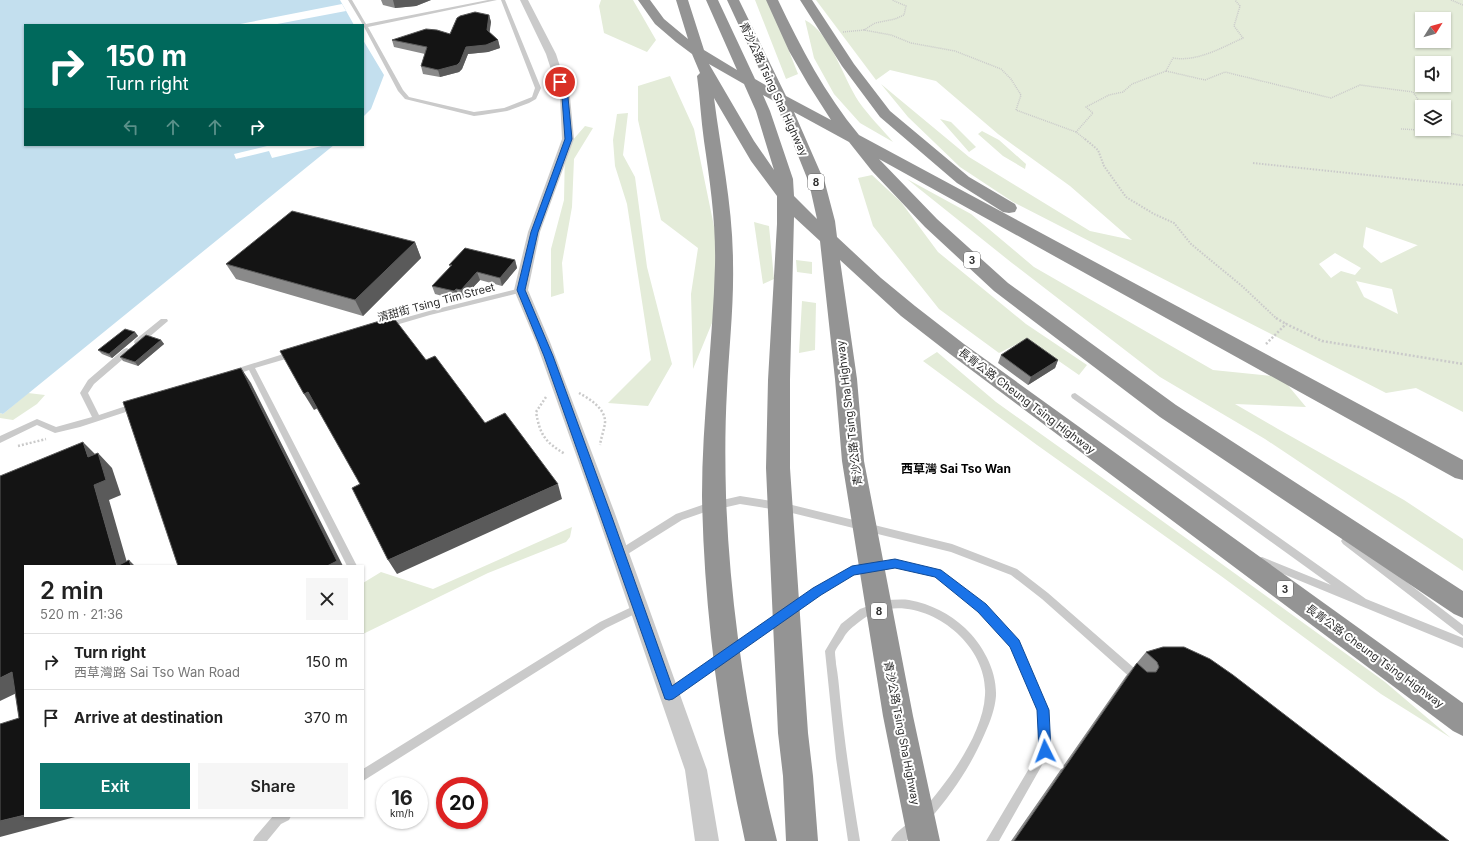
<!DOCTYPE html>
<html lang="en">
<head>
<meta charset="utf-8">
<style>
  body { margin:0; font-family:Inter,"Noto Sans TC",sans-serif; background:#f6f6f6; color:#222; height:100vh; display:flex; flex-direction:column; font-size:15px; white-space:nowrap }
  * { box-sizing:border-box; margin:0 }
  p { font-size:13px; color:#767676 }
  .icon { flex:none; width:22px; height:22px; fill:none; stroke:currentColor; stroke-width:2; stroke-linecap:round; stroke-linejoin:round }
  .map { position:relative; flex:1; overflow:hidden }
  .sheet { position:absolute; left:24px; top:565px; width:340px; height:252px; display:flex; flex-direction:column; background:#fff; border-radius:0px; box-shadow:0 1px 3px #0004 }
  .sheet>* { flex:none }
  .top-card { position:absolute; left:24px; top:24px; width:340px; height:122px; border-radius:0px; box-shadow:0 1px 3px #0004; background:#00695c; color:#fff; overflow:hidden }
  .needle { width:26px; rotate:53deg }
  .tools { position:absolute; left:1415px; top:12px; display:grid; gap:8px }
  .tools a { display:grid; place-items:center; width:36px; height:36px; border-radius:0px; background:#fff; box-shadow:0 1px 3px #0004; font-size:20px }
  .speed { position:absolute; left:376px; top:777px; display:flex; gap:8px; font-size:20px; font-weight:700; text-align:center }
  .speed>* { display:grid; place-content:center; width:52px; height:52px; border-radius:50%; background:#fff; box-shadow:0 1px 3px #0004; line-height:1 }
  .speed small { font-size:10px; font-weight:400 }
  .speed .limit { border:6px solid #d22; background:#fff; color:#111 }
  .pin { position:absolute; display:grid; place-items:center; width:34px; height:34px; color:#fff; margin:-17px; border:2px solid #fff; border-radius:50%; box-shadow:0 1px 4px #0007 }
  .me { position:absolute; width:44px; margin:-22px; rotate:357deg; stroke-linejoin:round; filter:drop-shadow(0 0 3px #0008) }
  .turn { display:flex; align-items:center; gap:14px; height:84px; padding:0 16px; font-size:18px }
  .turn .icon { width:52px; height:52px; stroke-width:2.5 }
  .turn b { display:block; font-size:28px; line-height:34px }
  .lanes { display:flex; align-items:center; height:38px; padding:0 16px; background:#0003; justify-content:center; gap:20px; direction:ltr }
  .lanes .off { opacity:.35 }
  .round { display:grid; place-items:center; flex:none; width:42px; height:42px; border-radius:0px; background:#f6f6f6 }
  .head { display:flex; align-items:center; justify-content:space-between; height:68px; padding:0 16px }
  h1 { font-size:24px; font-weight:600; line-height:30px }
  .primary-button { display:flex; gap:8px; margin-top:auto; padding:8px 16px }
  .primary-button a { flex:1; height:46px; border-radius:0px; background:#0f766e; color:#fff; font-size:16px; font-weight:600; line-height:46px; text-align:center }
  .primary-button a+a { background:#f6f6f6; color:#222 }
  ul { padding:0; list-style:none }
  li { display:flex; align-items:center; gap:12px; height:56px; padding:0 16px; border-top:1px solid #e0e0e0 }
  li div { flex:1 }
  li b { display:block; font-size:15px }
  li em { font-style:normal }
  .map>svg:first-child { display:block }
  .green { fill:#e4ecd9; fill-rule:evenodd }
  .water { fill:#c3dfee }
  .pier { fill:#fff }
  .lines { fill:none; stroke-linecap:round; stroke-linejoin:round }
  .path-far2 { stroke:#cacaca; stroke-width:1.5; stroke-dasharray:1 1; stroke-linecap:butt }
  .path-far1 { stroke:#cacaca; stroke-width:2; stroke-dasharray:1.5 1.5; stroke-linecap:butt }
  .path { stroke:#cacaca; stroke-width:2.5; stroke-dasharray:2 2; stroke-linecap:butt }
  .lane { fill:#cacaca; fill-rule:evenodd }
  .street { fill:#cacaca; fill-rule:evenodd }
  .highway { fill:#949494; fill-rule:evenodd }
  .wall { fill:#8a8a8a }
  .shaded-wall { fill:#5a5a5a }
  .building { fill:#141414; stroke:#5a5a5a }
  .route { fill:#1a73e8; stroke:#114b97 }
  .labels { text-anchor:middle; stroke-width:4; stroke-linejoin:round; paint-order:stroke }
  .shield { fill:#fff; stroke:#6c6c6c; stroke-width:1 }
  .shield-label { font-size:10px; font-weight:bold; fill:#2d2d2d }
  .street-label { font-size:11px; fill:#2d2d2d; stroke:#fff }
  .neighbourhood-label { font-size:12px; font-weight:bold; fill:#000; stroke:#fff }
</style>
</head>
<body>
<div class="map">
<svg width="1463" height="841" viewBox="0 0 1463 841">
  <rect width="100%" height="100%" fill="#fff"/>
  <!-- green -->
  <path class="green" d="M 601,0 L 633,0 L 656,40 L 647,52 L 604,33 L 599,6 Z
    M 755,0 L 769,0 L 798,74 L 786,79 Z
    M 816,0 L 1463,0 L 1463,412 L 1416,388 L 1386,393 L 1013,202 L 960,167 L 908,117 L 881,84 L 969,157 L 1090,231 L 1132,240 L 1070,186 L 998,134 L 936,81 L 890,70 L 876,80 ZM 1422,19 L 1444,19 L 1444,41 L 1422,41 ZM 1422,63 L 1444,63 L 1444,85 L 1422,85 ZM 1422,107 L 1444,107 L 1444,129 L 1422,129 ZM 1366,227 L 1417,245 L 1418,245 L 1381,263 L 1363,247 ZM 1335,253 L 1361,268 L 1355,275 L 1341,271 L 1331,278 L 1319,264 ZM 1356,281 L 1392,289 L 1398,314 L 1364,297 Z
    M 805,20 C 831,33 843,78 859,102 C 869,116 882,129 893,142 L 860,123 L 834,94 L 814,58 Z
    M 670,76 L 694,129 L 716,236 L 717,311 L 693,369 L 691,294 L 698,248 L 661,220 L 638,120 L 638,86 Z
    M 628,113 L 623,155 L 635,177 L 647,267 L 672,364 L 648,406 L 608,403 L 651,360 L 627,204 L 615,166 L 613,140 L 617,114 Z
    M 940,119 L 951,122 L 976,147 L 969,152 Z
    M 585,126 L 593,128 L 574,159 L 572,207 L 562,263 L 564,293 L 551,297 L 551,249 L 564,200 L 565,149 Z
    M 982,131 L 999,140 L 1026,164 L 1025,169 L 1003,156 L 978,134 Z
    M 872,175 L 901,202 L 938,252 L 1026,324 L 1087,365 L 1079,375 L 1027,339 L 999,353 L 939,309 L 873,226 L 858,178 Z
    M 907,179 L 971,214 L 1034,267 L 1213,370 L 1281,377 L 1306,407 L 1235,404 L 1278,429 L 1404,500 L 1463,539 L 1463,571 L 1265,439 L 1160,377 L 1012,263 Z
    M 754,222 L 769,226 L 774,279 L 763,284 Z
    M 796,260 L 812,262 L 812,274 L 797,272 Z
    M 802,301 L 816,303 L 815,350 L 799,353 Z
    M 937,352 L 996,402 L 1118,489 L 1385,682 L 1451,738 L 1381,694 L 1221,576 L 1037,445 L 923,361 Z
    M 28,393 L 45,395 L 37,404 L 13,420 L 0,418 L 0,413 L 3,414 Z
    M 572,527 L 570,537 L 566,542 L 488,573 L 363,634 L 363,583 L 381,572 L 433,589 Z"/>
  <!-- water -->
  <path class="water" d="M 0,0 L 340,0 L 354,25 L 25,25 L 25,145 L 334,145 L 3,414 L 0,413 Z
    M 363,40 L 384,75 L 371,109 L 363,117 Z"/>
  <!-- pier -->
  <path class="pier" d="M 342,4 L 346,11 L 272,25 L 235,25 Z
    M 271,145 L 326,145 L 272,158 L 269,151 L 236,159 L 234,154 Z"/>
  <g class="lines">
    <!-- path-far2 -->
    <path class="path-far2" d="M 1451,0 L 1463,5
      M 864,30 L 875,23 L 895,19 L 904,15 L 906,6 L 892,0
      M 843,32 L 864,30 L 891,35 L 911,43 L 955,51 L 1001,69 L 1011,79 L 1021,95 L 1016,110 L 1076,132 L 1086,140
      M 1166,71 L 1205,80 L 1225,72 L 1331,98 L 1360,85 L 1413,92 L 1423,107
      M 1401,129 L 1439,131 L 1463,136
      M 1076,132 L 1093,113 L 1086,107 L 1109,95 L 1123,92 L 1132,84 L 1166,71 L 1173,58 C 1197,62 1221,48 1243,38 L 1234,26 L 1240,6 L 1235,0"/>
    <!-- path-far1 -->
    <path class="path-far1" d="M 1085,139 L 1098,150 L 1104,166 L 1126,197 L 1154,214 L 1174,223 L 1191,244 L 1242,286 L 1277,319
      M 1253,163 L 1463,185"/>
    <!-- path -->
    <path class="path" d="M 1276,318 L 1286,324
      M 1266,344 L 1286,324 L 1322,341 L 1463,364
      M 579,393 C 590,399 606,409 605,423 C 604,430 601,438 600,445
      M 546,397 L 536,412 C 540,435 545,442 565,454
      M 18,446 L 46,439"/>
    <!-- lane -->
    <path class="lane" d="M 348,0 L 352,0 L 366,24 L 488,0 L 497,0 L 368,27 L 403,90 L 409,97 L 474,112 L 504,108 L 532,97 L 535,88 L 501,0 L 505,0 L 541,88 L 536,99 L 529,103 L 507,111 L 482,115 L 474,116 L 405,99 L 398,91 L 363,25 Z
      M 521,288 L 524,290 L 523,292 L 430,315 L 389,327 L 385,325 L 386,323 L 429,311 Z
      M 161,319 L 167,319 L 168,321 L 141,344 L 135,344 L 134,342 L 135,340 Z
      M 127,348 L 131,351 L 130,353 L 94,384 L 88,393 L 99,415 L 135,403 L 138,404 L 139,406 L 138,408 L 80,427 L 55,433 L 37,425 L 0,443 L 0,436 L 37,419 L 56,427 L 92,417 L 80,393 L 88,380 L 124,349 Z
      M 293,351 L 296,352 L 297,354 L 296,356 L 255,368 L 357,566 L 347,566 L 249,370 L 232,376 L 228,373 L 229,371 Z
      M 1075,393 L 1366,599 L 1463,638 L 1463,648 L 1259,564 L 1257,561 L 1259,558 L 1262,557 L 1331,585 L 1072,398 L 1071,396 L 1072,394 Z
      M 740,496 L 784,503 L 952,544 L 1017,569 L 1048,593 L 1141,674 L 1142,677 L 1141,680 L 1137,682 L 1133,680 L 1042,599 L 1011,575 L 951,552 L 784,511 L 740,504 L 705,512 L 682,520 L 623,557 L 620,558 L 617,557 L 615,554 L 617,551 L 676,514 L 705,504 Z
      M 1346,537 L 1349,538 L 1463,625 L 1463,636 L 1460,634 L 1343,544 L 1341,541 L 1343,538 Z
      M 895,560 L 940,570 L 985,605 L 1019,641 L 1048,710 L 1050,751 L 999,841 L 986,841 L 1040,750 L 1038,710 L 1011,647 L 979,611 L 935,577 L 895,568 L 854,575 L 820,594 L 795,612 L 792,613 L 789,612 L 787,609 L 789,606 L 814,588 L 849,568 Z
      M 885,600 C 893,600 902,599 909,600 C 931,604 950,614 965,628 C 983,645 997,671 996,696 C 995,709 990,722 985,733 C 971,766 952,794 929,820 L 925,822 L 921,820 L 919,816 L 921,812 C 947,783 983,735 985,695 C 989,636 907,582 859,622 C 853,627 848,630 844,637 C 842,641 836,648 835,652 C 835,656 836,661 836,664 C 838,675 839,686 840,697 C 845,746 852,793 860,841 L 848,841 L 836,758 L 825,651 L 841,624 L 860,609 Z
      M 638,604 L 641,605 L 643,608 L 641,611 L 606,628 L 363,781 L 363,769 L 600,622 Z
      M 781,613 L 784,614 L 786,617 L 784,620 L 735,655 L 731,657 L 727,655 L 726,652 L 727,649 Z
      M 722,654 L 726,656 L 727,659 L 726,662 L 673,698 L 669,699 L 665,698 L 664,694 L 665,690 Z
      M 273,816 L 291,816 L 289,820 L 281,824 L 267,841 L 253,841 L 255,837 Z
      M 914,821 L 918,823 L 920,827 L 918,831 L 906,841 L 891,841 C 894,833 906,824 914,821 Z"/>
    <!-- street -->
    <path class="street" d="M 520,0 L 528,0 L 556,54 L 570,97 L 574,139 L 540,232 L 528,290 L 550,342 L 614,511 L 707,770 L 719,841 L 695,841 L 685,770 L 596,511 L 536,342 L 514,290 L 528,232 L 562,139 L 560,97 L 546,54 Z"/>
    <!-- highway -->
    <path class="highway" d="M 638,0 L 650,0 L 664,19 L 688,39 L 676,0 L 688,0 L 704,50 L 737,70 L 706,0 L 718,0 L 755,79 L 767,86 L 727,0 L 739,0 L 786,96 L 831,120 L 808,84 L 789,51 L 766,0 L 778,0 C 801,48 825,94 859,135 L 1463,460 L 1463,480 L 1455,478 L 879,159 L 937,219 L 1008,283 L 1176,405 L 1463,591 L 1463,618 L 1454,614 L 1160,417 L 994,291 L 925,227 L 872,171 L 849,142 L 794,112 L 825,183 L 835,221 L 837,237 L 881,278 L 915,306 L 964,344 L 1463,703 L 1463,736 L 1453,731 L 950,354 L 901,316 L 840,260 L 857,379 L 864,461 L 913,716 L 940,841 L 908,841 L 883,716 L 842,461 L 835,379 L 820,241 L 794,217 L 790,380 L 790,468 L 808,733 L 813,776 L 818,841 L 786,841 L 783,776 L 778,733 L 766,468 L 768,380 L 777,224 L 777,196 L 751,161 L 714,98 C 721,153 733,207 733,263 C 734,305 729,348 727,390 C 725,426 725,461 726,496 C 730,613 749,727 777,841 L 745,841 C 720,727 704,613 702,496 C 702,419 713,342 715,265 C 716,223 710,182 704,141 C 701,120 700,98 697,76 L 700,73 L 692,54 L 676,42 L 655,24 ZM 709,64 L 744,84 L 756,111 L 774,170 L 754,141 ZM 763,95 L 774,101 L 791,138 L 809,183 L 817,219 L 794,196 L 793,179 L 770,111 Z
      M 800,0 L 812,0 L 854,64 L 890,111 L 969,177 L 1015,204 L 1017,208 L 1015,212 L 1009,213 L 1003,212 L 957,183 L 880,117 L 842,66 Z"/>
  </g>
  <!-- wall -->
  <path class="wall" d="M 381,0 L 431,0 L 416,6 L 395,8 L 383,5 Z
    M 489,15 L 491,22 L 489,32 L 498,40 L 500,48 L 488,52 L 468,54 L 462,69 L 459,72 L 440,77 L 423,74 L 421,66 L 425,54 L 394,47 L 392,40 L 450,34 Z
    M 415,242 L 421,258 L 363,316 L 236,279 L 226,264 Z
    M 515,260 L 517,268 L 502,286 L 480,280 L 463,298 L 459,297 L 457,300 L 435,294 L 432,286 L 450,267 L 449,265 Z
    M 135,332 L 138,336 L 112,358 L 102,354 L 98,350 Z
    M 161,340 L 164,344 L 138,366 L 123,361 L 120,357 Z
    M 1001,355 L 1058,360 L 1055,368 L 1028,385 L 998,363 Z
    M 1146,652 L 1449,841 L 1011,841 L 1126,676 Z"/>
  <!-- shaded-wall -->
  <path class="shaded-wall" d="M 393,0 L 431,0 L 416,6 L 395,8 Z
    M 489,15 L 491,22 L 489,37 L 487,30 Z
    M 498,40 L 500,48 L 488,52 L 468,54 L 462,69 L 459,72 L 440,77 L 438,70 L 466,47 Z
    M 415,242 L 421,258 L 363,316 L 355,300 Z
    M 515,260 L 517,268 L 502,286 L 500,278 Z
    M 477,272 L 480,280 L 463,298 L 461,290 Z
    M 456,289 L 459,297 L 457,300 L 454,291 Z
    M 135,332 L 138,336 L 112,358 L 109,354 Z
    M 161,340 L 164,344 L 138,366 L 135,362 Z
    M 1058,360 L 1055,368 L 1028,385 L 1031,377 Z
    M 241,368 L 251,383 L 343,566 L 327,566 Z
    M 308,392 L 318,408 L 314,410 L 304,394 Z
    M 83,442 L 98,457 L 88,457 Z
    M 98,453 L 112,468 L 121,495 L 109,500 L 128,566 L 117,566 L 94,485 Z
    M 558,484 L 562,499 L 397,574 L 388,560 Z
    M 129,560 L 135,566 L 131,566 Z
    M 12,672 L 25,689 L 0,701 L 0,678 Z
    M 25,815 L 25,816 L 76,816 L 75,817 L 0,837 L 0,821 Z"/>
  <!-- building -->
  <path class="building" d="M 475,12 L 489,15 L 487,30 L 498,40 L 486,45 L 466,47 L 460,62 L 457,65 L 438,70 L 421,66 L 427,47 L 392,40 L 426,29 L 437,30 L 450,34 L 457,18 L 460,16 Z
    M 292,211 L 415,242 L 355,300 L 226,264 Z
    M 465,248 L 515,260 L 500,278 L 477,272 L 461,290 L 456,289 L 454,291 L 432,286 L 452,265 L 449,265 Z
    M 393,317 L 426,360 L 435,356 L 485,423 L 505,413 L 558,484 L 388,560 L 352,488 L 360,484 L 308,392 L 304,394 L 280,351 Z
    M 125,329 L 135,332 L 109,354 L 98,350 Z
    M 146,335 L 161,340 L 135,362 L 120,357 Z
    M 1027,338 L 1058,360 L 1031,377 L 1001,355 Z
    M 241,368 L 337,561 L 327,566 L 178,566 L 123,402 Z
    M 83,442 L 88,457 L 98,453 L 106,480 L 94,485 L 117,566 L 25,566 L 25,815 L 0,821 L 0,724 L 19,718 L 12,672 L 0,678 L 0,476 Z
    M 129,560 L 131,566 L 117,566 Z
    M 1163,647 L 1184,647 L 1210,659 L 1233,675 L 1449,841 L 1014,841 L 1137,663 L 1147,672 L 1156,672 L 1159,667 L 1157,662 L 1146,652 Z"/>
  <!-- route -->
  <path class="route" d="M 558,81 L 563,82 L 568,97 L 572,139 L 538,232 L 525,290 L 553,356 L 613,520 L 672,686 L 813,588 L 852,566 L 895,559 L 941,570 L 986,604 L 1019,640 L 1049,710 L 1051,751 L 1050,755 L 1045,757 L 1041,755 L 1039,751 L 1037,710 L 1010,647 L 978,612 L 935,577 L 895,568 L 854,575 L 821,595 L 673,699 L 669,700 L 665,699 L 544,356 L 517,290 L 531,232 L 565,139 L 562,97 Z"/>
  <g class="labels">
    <!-- shield labels -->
    <g class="shield">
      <rect x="808" y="174" width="16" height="16" rx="3"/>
      <rect x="964" y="252" width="16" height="16" rx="3"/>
      <rect x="1277" y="581" width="16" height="16" rx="3"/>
      <rect x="871" y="603" width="16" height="16" rx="3"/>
    </g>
    <g class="shield-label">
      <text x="816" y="186">8</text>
      <text x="972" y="264">3</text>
      <text x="1285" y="593">3</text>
      <text x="879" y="615">8</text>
    </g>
    <!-- street labels -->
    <g class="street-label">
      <text transform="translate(774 89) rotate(65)" y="4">青沙公路 Tsing Sha Highway</text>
      <text transform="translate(436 302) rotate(-15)" y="4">清甜街 Tsing Tim Street</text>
      <text transform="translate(1027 401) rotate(37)" y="4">長青公路 Cheung Tsing Highway</text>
      <text transform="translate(849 413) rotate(-97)" y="4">青沙公路 Tsing Sha Highway</text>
      <text transform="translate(1375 656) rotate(36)" y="4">長青公路 Cheung Tsing Highway</text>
      <text transform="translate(902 733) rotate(79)" y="4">青沙公路 Tsing Sha Highway</text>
    </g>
    <!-- neighbourhood labels -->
    <g class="neighbourhood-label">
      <text x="956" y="473">西草灣 Sai Tso Wan</text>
    </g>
  </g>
</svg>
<div class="tools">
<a><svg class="needle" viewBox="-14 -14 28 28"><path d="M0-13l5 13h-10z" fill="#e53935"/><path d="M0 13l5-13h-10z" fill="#767676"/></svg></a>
<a><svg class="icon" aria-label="sound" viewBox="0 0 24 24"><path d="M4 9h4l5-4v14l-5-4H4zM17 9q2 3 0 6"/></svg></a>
<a><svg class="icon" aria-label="layers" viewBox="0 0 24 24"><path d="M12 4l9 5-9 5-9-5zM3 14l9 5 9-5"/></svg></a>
</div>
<div class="speed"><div>16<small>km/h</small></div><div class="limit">20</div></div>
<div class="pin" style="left:560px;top:82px;background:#d93025"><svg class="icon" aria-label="arrive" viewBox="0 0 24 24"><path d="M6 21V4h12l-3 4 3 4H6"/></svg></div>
<svg class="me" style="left:1045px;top:751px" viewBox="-20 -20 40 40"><path d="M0-17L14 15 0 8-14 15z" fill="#1a73e8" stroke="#fff" stroke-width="4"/></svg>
<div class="top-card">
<div class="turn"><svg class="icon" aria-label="right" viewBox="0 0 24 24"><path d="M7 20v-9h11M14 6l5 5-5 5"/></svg><div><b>150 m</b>Turn right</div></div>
<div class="lanes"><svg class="icon off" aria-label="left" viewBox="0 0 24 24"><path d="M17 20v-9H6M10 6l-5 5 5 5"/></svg><svg class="icon off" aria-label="ahead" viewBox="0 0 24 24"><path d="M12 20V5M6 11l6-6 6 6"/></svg><svg class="icon off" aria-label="ahead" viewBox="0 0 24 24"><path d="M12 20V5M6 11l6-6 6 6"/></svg><svg class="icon" aria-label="right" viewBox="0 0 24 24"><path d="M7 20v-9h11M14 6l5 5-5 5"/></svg></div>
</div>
<section class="sheet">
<div class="head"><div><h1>2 min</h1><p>520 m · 21:36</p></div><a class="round"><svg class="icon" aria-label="close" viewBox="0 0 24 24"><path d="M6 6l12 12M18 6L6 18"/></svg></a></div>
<ul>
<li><svg class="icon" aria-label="right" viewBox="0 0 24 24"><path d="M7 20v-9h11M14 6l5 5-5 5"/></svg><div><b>Turn right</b><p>西草灣路 Sai Tso Wan Road</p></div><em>150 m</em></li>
<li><svg class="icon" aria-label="arrive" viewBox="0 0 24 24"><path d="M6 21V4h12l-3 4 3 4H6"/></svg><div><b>Arrive at destination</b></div><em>370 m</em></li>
</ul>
<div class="primary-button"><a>Exit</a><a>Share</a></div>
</section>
</div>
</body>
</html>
